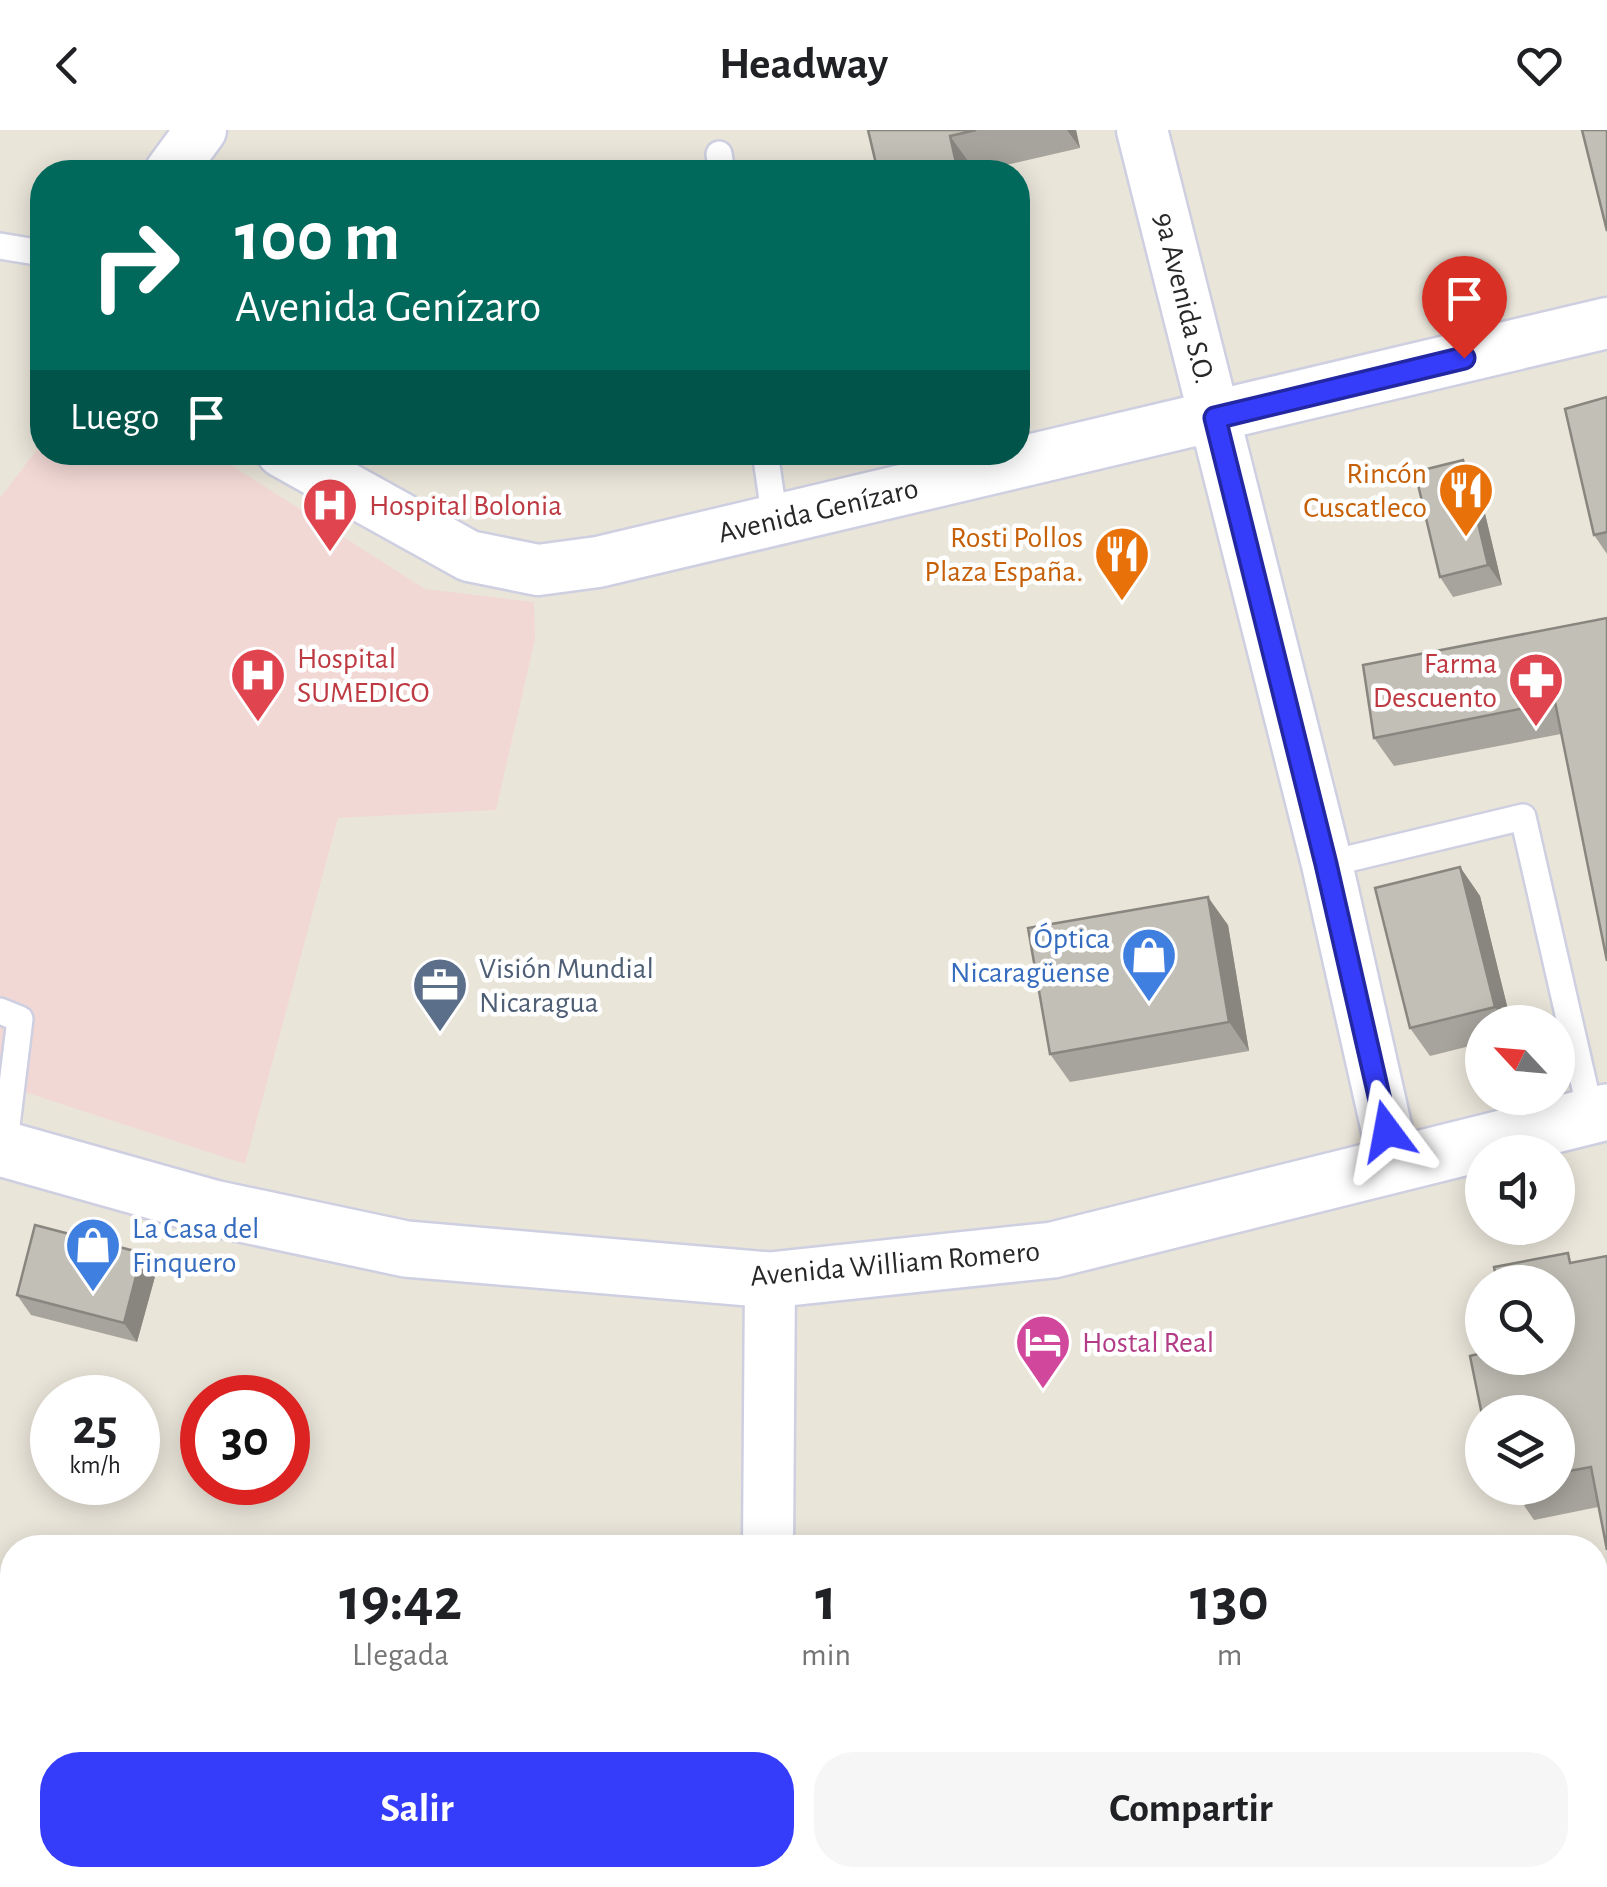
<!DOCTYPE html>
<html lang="es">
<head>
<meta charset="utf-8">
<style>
  body { margin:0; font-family:"Alegreya Sans",sans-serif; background:#f6f6f6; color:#202124; height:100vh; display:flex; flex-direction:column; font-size:38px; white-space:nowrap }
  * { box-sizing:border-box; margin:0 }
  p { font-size:32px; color:#757577 }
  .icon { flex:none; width:55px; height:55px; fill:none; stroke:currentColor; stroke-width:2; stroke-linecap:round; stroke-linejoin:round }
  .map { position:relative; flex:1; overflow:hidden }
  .panel { position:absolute; left:0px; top:1405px; width:1608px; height:352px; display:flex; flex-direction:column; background:#fff; border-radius:40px 40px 0 0; box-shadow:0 5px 25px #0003 }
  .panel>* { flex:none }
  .top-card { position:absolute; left:30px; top:30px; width:1000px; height:305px; border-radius:40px; box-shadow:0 5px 25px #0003; background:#00695c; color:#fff; overflow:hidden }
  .needle { width:65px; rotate:296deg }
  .tools { position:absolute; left:1465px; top:875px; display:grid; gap:20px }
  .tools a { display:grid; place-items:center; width:110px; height:110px; border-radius:50%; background:#fff; box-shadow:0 5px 25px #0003; font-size:50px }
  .speed { position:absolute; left:30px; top:1245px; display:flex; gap:20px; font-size:50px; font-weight:700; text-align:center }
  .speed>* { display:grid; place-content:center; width:130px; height:130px; border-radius:50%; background:#fff; box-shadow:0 5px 25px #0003; line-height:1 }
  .speed small { font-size:25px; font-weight:400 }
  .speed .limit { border:15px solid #d22; background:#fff; color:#111 }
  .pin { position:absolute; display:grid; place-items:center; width:85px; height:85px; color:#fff; margin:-102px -42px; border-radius:50% 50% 50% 0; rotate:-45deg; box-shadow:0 0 10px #0007 }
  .pin .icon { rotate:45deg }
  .me { position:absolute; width:110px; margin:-55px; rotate:347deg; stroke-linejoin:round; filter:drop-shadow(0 0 8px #0008) }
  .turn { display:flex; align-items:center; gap:35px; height:210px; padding:0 40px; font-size:45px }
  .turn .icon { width:130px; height:130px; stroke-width:2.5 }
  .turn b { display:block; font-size:70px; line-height:85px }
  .then { display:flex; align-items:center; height:95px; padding:0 40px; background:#0003; gap:20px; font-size:38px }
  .eta { display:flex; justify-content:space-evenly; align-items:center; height:170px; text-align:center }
  .eta b { font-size:60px; font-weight:600; line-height:70px }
  .primary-button { display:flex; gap:20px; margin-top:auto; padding:20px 40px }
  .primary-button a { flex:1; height:115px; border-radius:40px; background:#363dfa; color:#fff; font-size:40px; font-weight:600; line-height:115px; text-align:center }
  .primary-button a+a { background:#f6f6f6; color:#202124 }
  header { display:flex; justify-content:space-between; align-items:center; height:130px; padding:0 40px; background:#fff; font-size:45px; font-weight:600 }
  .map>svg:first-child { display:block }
  .medical { fill:#f2d8d5 }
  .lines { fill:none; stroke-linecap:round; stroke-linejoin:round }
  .lane-casing { stroke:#cecfe1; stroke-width:30 }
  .street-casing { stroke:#cecfe1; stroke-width:55 }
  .secondary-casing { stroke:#cecfe1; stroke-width:60 }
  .lane { stroke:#fff; stroke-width:25 }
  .street { stroke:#fff; stroke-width:50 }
  .secondary { stroke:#fff; stroke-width:55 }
  .wall { fill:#a7a49d }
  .shaded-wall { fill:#88867f }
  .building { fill:#c2bfb6; stroke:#88867f; stroke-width:2.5 }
  .route-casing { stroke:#2328a2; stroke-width:25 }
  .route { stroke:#363dfa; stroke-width:18 }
  .labels { text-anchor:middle; stroke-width:9; stroke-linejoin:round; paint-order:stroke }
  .street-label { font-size:30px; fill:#282828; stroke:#fff }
  .food-label { font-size:30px; fill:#c56008; stroke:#fff; text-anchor:end }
  .health-label { font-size:30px; fill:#be3a42; stroke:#fff; text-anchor:start }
  .shop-label { font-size:30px; fill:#366cbe; stroke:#fff; text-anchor:end }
  .service-label { font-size:30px; fill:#4e5e75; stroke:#fff; text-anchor:start }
  .hotel-label { font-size:30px; fill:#b23c85; stroke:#fff; text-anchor:start }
</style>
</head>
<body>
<header><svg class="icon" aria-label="back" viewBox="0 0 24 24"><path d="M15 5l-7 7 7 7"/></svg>Headway<svg class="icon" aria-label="heart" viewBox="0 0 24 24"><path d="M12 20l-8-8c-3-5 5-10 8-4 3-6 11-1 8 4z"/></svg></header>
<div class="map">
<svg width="1607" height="1757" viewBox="0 0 1607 1757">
  <rect width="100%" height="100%" fill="#eae5d9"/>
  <!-- medical -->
  <path class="medical" d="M 42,313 L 42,322 L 212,323 L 425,459 L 534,472 L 535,509 L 496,680 L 338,688 L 245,1034 L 0,954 L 0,368 Z"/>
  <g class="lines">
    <!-- lane casing -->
    <g class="lane-casing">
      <path id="lane" d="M 719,24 L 722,42
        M 0,116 L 42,123
        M 765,322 L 775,390
        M 1327,734 L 1523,687 L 1591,985
        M 0,881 L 20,889 L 4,1020"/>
    </g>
    <!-- street casing -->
    <g class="street-casing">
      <path id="street" d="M 1142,0 L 1327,734 L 1395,1036
        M 170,42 L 201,0
        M 282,322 L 469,426 L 538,440 L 598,432 L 1607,193
        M 768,1418 L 770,1150
        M 0,1717 L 12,1720
        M 109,1745 L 156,1757
        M 858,1745 L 876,1757
        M 721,1757 L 728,1745"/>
    </g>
    <!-- secondary casing -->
    <g class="secondary-casing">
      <path id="secondary" d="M 0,1018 L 213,1078 L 406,1119 L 770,1150 L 1053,1120 L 1607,982"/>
    </g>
    <!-- lane -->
    <use href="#lane" class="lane"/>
    <!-- street -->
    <use href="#street" class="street"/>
    <!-- secondary -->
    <use href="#secondary" class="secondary"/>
  </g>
  <!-- wall -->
  <path class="wall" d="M 868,0 L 1076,0 L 1080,18 L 976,42 L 878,42 Z
    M 1607,267 L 1607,424 L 1594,405 Z
    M 1477,350 L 1502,455 L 1453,467 L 1440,447 Z
    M 1607,488 L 1561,604 L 1394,636 L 1374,608 Z
    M 1460,737 L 1480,766 L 1511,892 L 1482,892 L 1482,913 L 1430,926 L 1410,898 Z
    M 1228,795 L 1249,921 L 1070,952 L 1050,924 Z
    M 1568,1123 L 1598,1377 L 1534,1390 L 1512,1358 L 1558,1358 L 1558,1228 Z
    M 156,1143 L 137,1212 L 31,1185 L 17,1165 Z
    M 938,1745 L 1547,1745 L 1538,1757 L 1525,1748 L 1518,1757 L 955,1757 Z"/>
  <!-- shaded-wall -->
  <path class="shaded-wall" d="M 1067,0 L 1076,0 L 1080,18 Z
    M 950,6 L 976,42 L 958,42 Z
    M 1018,235 L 1023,261 L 1018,253 Z
    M 1463,330 L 1477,350 L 1502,455 L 1488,435 Z
    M 1460,737 L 1480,766 L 1511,892 L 1506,892 L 1495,877 Z
    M 1208,767 L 1228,795 L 1249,921 L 1229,892 Z
    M 142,1123 L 156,1143 L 137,1212 L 124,1193 Z
    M 1595,1634 L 1601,1643 L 1595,1651 Z
    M 1477,1745 L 1523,1745 L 1525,1748 L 1518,1757 L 1468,1757 Z
    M 1528,1745 L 1547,1745 L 1538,1757 Z"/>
  <!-- building -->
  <path class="building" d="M 868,0 L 976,0 L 950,6 L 958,42 L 878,42 Z
    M 1582,0 L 1607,0 L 1607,101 Z
    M 1607,267 L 1607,402 L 1594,405 L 1565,279 Z
    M 1463,330 L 1488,435 L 1440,447 L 1415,342 Z
    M 1607,488 L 1607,831 L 1555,572 L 1374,608 L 1363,535 Z
    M 1460,737 L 1495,877 L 1410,898 L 1375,758 Z
    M 1208,767 L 1229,892 L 1050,924 L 1028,798 Z
    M 35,1095 L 142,1123 L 124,1193 L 17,1165 Z
    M 1568,1123 L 1570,1133 L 1607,1126 L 1607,1420 L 1591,1337 L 1558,1343 L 1558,1282 L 1482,1282 L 1482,1285 L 1470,1226 L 1482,1223 L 1482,1228 L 1558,1228 L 1558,1152 L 1497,1152 L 1494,1137 Z
    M 963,1745 L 1477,1745 L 1468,1757 L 980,1757 Z"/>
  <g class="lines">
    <!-- route casing -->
    <g class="route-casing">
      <path id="route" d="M 1387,1001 L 1326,734 L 1215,288 L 1464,228"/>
    </g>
    <!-- route -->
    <use href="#route" class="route"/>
  </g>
  <!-- icons -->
  <defs>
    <g id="restaurant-pin" transform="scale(2.875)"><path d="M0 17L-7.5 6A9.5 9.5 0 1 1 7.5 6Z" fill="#e8710a" stroke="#fff"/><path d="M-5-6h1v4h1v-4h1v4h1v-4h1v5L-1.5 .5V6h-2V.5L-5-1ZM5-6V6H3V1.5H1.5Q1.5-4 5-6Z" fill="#fff"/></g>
    <g id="hospital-pin" transform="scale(2.875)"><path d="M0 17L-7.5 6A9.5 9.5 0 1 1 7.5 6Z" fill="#e0444e" stroke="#fff"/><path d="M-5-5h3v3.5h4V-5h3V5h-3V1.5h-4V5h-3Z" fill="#fff"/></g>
    <g id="pharmacy-pin" transform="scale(2.875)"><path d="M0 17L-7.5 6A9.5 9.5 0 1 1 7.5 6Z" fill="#e0444e" stroke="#fff"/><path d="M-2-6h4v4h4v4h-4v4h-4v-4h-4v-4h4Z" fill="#fff"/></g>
    <g id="shop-pin" transform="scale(2.875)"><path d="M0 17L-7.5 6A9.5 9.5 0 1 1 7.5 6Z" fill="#3f7fe0" stroke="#fff"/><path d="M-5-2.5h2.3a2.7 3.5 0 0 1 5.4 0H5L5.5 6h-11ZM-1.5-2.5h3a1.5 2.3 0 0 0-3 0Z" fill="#fff"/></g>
    <g id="office-pin" transform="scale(2.875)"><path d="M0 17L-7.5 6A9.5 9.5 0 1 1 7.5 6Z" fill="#5c6f8a" stroke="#fff"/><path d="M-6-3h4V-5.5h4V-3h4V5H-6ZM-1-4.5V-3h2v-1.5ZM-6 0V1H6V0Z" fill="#fff"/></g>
    <g id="hotel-pin" transform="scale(2.875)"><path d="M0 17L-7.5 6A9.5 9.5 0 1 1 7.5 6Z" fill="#d1479c" stroke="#fff"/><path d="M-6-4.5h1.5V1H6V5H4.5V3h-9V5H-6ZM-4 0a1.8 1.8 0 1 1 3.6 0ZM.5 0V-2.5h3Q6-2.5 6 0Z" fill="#fff"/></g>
  </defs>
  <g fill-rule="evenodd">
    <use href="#restaurant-pin" x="1466" y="360"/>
    <use href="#hospital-pin" x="330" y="375"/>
    <use href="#restaurant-pin" x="1122" y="424"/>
    <use href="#hospital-pin" x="258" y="545"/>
    <use href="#pharmacy-pin" x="1536" y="550"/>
    <use href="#shop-pin" x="1149" y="825"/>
    <use href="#office-pin" x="440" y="855"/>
    <use href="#shop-pin" x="93" y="1115"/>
    <use href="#hotel-pin" x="1043" y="1212"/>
  </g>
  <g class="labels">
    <!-- street labels -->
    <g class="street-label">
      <text transform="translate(1185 168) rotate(76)" y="10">9a Avenida S.O.</text>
      <text transform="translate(818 380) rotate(-13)" y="10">Avenida Genízaro</text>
      <text transform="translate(895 1133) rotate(-5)" y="10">Avenida William Romero</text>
    </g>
    <!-- food labels -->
    <g class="food-label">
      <text x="1427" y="353">Rincón<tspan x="1427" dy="34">Cuscatleco</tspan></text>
      <text x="1083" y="417">Rosti Pollos<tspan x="1083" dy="34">Plaza España.</tspan></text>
    </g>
    <!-- health labels -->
    <g class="health-label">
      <text x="369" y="385">Hospital Bolonia</text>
      <text x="297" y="538">Hospital<tspan x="297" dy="34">SUMEDICO</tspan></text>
      <text x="1497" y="543" text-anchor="end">Farma<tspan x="1497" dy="34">Descuento</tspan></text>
    </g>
    <!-- shop labels -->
    <g class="shop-label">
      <text x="1110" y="818">Óptica<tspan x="1110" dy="34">Nicaragüense</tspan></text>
      <text x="132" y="1108" text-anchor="start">La Casa del<tspan x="132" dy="34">Finquero</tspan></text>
    </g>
    <!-- service labels -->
    <g class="service-label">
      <text x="479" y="848">Visión Mundial<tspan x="479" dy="34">Nicaragua</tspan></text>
    </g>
    <!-- hotel labels -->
    <g class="hotel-label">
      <text x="1082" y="1222">Hostal Real</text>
    </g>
  </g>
</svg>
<div class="tools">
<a><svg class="needle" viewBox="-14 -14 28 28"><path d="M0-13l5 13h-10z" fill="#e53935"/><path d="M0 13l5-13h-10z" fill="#757577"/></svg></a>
<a><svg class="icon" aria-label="sound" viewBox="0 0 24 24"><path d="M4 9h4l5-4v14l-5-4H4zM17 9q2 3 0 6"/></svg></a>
<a><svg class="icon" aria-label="search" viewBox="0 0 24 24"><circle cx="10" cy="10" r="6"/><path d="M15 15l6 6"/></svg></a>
<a><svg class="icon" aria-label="layers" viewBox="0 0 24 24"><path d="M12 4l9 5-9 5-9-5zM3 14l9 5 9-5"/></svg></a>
</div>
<div class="speed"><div>25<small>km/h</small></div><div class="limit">30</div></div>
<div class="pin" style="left:1464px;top:228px;background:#d93025"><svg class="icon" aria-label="arrive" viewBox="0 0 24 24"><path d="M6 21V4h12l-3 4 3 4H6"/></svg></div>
<svg class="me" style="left:1387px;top:1001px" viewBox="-20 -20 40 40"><path d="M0-17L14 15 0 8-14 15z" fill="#363dfa" stroke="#fff" stroke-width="4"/></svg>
<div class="top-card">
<div class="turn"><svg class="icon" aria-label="right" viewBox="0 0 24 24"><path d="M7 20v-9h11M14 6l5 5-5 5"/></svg><div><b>100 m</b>Avenida Genízaro</div></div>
<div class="then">Luego<svg class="icon" aria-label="arrive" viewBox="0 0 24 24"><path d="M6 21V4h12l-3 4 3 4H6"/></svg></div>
</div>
<section class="panel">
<div class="eta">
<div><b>19:42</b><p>Llegada</p></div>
<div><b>1</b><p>min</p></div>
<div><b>130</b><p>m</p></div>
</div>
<div class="primary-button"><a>Salir</a><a>Compartir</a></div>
</section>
</div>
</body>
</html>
